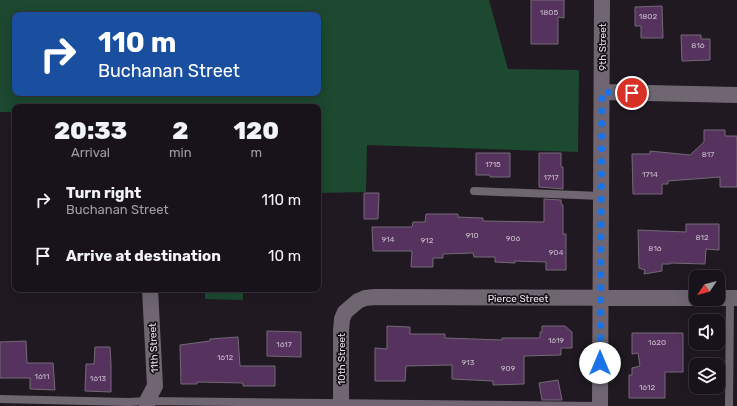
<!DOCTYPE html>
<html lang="en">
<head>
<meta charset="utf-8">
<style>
  body { margin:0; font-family:Rubik,sans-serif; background:#252027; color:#f1f3f6; height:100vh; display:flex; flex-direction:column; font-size:15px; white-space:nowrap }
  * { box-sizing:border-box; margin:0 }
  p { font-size:13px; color:#9f9ea2 }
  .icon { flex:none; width:22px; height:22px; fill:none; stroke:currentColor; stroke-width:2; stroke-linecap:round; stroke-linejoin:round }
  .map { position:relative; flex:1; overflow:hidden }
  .sheet { position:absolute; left:12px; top:104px; width:309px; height:188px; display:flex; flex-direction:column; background:#18131a; border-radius:8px; box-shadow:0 4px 16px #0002,0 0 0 1px #363239 }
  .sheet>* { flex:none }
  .banner { position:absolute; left:12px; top:12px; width:309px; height:84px; border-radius:8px; box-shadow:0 4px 16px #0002,0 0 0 1px #363239; background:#1a4fa0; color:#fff; overflow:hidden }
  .needle { width:26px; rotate:235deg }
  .fabs { position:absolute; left:689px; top:270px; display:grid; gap:8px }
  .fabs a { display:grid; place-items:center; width:36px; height:36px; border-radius:8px; background:#18131a; box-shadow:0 4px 16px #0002,0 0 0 1px #363239; font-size:20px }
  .pin { position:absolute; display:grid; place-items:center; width:34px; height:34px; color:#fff; margin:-17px; border:2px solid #fff; border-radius:50%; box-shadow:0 1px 4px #0007 }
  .me { position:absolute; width:44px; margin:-22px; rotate:0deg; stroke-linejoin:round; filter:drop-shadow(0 0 3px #0008) }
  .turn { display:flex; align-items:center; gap:14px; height:84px; padding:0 20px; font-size:18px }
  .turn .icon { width:52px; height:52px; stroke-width:2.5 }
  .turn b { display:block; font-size:28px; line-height:34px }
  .eta { display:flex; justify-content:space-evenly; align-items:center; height:68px; text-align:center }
  .eta b { font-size:24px; font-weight:800; line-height:28px }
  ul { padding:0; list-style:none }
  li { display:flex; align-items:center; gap:12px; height:56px; padding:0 20px }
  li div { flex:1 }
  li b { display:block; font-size:15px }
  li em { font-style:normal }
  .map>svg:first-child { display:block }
  .green { fill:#1c4930; fill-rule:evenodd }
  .building { fill:#56335e; stroke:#736a75 }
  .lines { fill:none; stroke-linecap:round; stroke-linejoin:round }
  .lane { stroke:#6f6671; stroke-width:8 }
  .street { stroke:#6f6671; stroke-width:16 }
  .route { stroke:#1a73e8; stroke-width:7; stroke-dasharray:0 12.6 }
  .labels { text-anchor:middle; stroke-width:3.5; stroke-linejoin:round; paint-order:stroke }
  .number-label { font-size:8px; fill:#c5b8c8 }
  .street-label { font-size:10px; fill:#eae5eb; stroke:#171019 }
</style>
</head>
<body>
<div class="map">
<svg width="737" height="406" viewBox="0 0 737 406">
  <rect width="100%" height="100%" fill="#201922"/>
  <!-- green -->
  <path class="green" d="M 0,0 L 489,0 L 508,69 L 579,70 L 578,152 L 367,145 L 366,192 L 318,193 L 318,107 L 15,107 L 15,112 L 0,112 ZM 15,15 L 318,15 L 318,93 L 15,93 Z
    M 205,289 L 243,289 L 243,300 L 205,299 Z"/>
  <!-- building -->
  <path class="building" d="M 531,0 L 564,0 L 564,18 L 558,17 L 558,44 L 531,44 Z
    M 662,6 L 663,38 L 641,38 L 641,26 L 635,26 L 635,7 Z
    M 681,35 L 701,35 L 701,39 L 710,39 L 710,60 L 682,61 Z
    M 704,130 L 725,130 L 725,136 L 737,136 L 737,187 L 720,187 L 720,177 L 668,181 L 668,184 L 662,184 L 662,194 L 633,194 L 632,154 L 650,154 L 650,151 L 690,155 L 704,142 Z
    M 476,153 L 510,153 L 510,177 L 490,177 L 490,175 L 476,175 Z
    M 539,153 L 561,153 L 561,167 L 563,167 L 563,189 L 539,187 Z
    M 364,193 L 379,193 L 378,219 L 364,219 Z
    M 544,199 L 561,200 L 561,204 L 563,205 L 563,234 L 566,234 L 566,270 L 546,270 L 546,262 L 515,261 L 515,263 L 495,262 L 495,257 L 474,257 L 473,253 L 443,254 L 443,258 L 433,258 L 433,267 L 411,267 L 412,251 L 373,251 L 372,227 L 412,227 L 413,222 L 425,222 L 426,214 L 458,214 L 458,217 L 483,218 L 483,221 L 544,222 Z
    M 686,224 L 719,224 L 719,250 L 706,249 L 705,264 L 670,263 L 670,264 L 662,264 L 662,271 L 644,274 L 645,270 L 639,268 L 638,230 L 686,232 Z
    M 387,326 L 410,327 L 410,334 L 445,334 L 445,338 L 502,340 L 502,338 L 540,338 L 540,332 L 542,332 L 542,326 L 565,326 L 572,332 L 572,348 L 561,348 L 561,355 L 524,356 L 524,384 L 493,385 L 493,381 L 452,379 L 452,365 L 406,366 L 405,381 L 375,381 L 375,348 L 387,349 Z
    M 267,331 L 301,332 L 301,357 L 267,356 Z
    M 632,333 L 683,333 L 683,372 L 665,372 L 665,398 L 629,398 L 629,375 L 632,375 L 632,368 L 640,366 L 638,353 L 632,354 Z
    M 238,337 L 240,366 L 275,366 L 275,386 L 243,386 L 243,383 L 197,382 L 197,384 L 181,384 L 180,345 L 210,341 L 210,339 Z
    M 26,341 L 27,363 L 53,363 L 55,390 L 30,389 L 30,378 L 0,378 L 0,342 Z
    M 95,347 L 110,347 L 111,364 L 111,392 L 85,391 L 86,364 L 94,364 Z
    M 558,380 L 562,400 L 542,400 L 539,383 Z
    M 718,384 L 719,390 L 698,393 L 698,387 L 718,387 Z"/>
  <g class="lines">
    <!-- lane -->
    <path class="lane" d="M 474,191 L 601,196
      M 0,399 L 129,402 L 147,401 L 600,406
      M 729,406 L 730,298"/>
    <!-- street -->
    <path class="street" d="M 602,92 L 737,95
      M 718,298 L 737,298
      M 147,406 L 147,401 L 155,386 L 150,289
      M 341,406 L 341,331 L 342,319 L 345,312 L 358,301 L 365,298 L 375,297 L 696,298
      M 600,406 L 602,0"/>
  </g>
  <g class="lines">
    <!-- route -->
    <path class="route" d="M 600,363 L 602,92 L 632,93"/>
  </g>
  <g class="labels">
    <!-- number labels -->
    <g class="number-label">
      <text x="549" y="15">1805</text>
      <text x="648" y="19">1802</text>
      <text x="698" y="48">816</text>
      <text x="708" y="157">817</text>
      <text x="493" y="167">1715</text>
      <text x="650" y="177">1714</text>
      <text x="551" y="180">1717</text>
      <text x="472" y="238">910</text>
      <text x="702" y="240">812</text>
      <text x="513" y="241">906</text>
      <text x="388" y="242">914</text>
      <text x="427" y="243">912</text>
      <text x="655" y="251">816</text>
      <text x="556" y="255">904</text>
      <text x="556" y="343">1619</text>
      <text x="657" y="345">1620</text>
      <text x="284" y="347">1617</text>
      <text x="225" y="360">1612</text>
      <text x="468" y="365">913</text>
      <text x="508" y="371">909</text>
      <text x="42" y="379">1611</text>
      <text x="98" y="381">1613</text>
      <text x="647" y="390">1612</text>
    </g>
    <!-- street labels -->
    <g class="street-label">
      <text transform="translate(602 47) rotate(-90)" y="4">9th Street</text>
      <text x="518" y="302">Pierce Street</text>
      <text transform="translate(153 348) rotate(-93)" y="4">11th Street</text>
      <text transform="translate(341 359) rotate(-90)" y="4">10th Street</text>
    </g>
  </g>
</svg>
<div class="fabs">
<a><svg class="needle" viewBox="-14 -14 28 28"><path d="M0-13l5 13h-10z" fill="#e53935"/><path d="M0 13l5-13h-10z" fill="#9f9ea2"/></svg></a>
<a><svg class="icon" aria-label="sound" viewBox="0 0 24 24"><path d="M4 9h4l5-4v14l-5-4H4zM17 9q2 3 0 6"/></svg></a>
<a><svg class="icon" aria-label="layers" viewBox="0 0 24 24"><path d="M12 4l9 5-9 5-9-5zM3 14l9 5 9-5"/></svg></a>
</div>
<div class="pin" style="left:632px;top:93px;background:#d93025"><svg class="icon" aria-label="arrive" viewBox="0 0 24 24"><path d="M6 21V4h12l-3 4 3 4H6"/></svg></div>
<svg class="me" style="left:600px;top:363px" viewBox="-20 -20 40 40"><circle r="19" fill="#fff"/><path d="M0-13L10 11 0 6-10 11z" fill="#1a73e8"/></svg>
<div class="banner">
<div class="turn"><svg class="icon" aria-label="right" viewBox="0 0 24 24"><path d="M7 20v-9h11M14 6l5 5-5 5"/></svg><div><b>110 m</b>Buchanan Street</div></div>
</div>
<section class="sheet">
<div class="eta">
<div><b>20:33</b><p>Arrival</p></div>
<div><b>2</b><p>min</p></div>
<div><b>120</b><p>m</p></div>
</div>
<ul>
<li><svg class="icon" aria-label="right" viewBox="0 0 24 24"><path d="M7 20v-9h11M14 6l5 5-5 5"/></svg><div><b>Turn right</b><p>Buchanan Street</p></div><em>110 m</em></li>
<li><svg class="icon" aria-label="arrive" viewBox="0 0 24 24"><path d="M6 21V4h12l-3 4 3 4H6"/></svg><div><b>Arrive at destination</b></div><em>10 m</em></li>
</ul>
</section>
</div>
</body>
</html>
